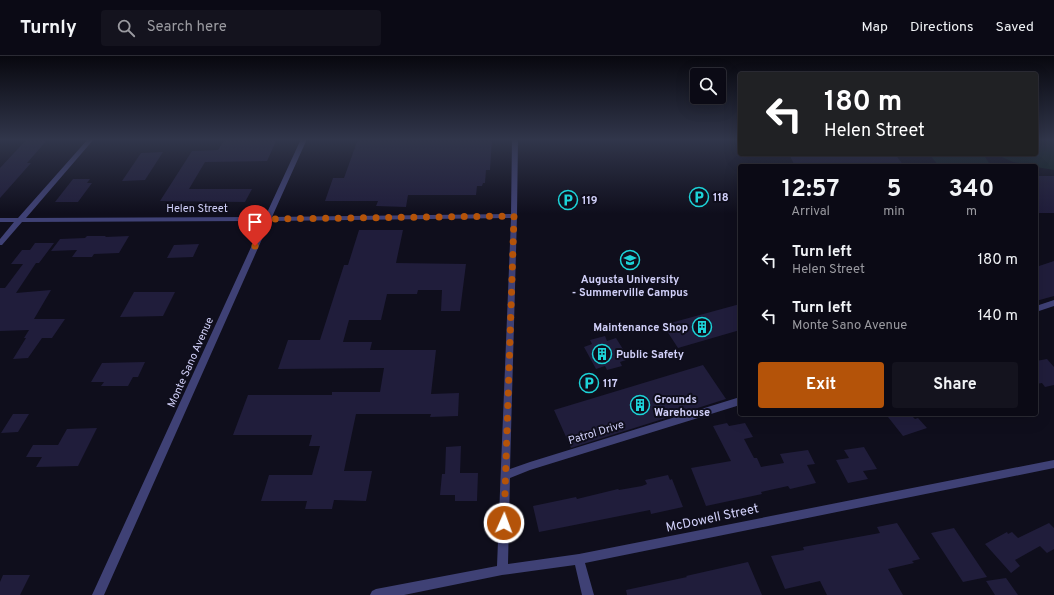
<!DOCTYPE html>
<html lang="en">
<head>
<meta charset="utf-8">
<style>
  body { margin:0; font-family:Overpass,sans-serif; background:#14131e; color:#f1f3f6; height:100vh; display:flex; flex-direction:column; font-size:15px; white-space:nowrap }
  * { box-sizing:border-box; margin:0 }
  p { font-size:13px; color:#9a9aa0 }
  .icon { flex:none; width:22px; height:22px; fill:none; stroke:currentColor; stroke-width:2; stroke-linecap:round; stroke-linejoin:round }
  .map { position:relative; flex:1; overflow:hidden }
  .details { position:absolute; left:738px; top:108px; width:300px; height:252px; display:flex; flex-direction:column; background:#0b0a15; border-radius:4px; box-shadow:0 4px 16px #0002,0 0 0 1px #2b2b34 }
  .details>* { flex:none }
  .banner { position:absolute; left:738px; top:16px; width:300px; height:84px; border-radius:4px; box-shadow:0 4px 16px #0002,0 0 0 1px #2b2b34; background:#202124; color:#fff; overflow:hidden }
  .tools { position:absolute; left:690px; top:12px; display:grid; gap:8px }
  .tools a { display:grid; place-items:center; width:36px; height:36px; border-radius:4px; background:#0b0a15; box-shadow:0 4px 16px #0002,0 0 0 1px #2b2b34; font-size:20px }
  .pin { position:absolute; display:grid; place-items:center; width:34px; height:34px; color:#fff; margin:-41px -17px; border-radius:50% 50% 50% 0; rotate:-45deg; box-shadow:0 0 4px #0007 }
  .pin .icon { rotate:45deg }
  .me { position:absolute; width:44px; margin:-22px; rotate:2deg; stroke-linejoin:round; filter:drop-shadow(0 0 3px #0008) }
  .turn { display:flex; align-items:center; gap:14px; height:84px; padding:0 20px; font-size:18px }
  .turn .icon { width:52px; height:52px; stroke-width:2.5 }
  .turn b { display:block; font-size:28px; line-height:34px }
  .eta { display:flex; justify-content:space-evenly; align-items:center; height:68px; text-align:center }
  .eta b { font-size:24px; font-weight:700; line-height:28px }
  .action { display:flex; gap:8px; margin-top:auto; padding:8px 20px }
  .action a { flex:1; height:46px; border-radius:4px; background:#b45309; color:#fff; font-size:16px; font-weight:700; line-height:46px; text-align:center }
  .action a+a { background:#14131e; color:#f1f3f6 }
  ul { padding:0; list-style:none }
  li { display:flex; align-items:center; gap:12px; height:56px; padding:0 20px }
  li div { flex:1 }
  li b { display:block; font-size:15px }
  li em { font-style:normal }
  header { display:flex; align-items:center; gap:24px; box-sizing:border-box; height:56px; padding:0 20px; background:#0b0a15; border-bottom:1px solid #2b2b34 }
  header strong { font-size:19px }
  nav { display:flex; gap:22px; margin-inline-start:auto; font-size:14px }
  .search { width:280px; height:36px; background:#14131e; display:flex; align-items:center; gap:10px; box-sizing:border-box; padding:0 14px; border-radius:4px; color:#9a9aa0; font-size:15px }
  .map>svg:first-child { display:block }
  .green { fill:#122523 }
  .building { fill:#201d3b }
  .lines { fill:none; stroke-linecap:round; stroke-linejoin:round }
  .street { fill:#3f4175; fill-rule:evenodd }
  .route { stroke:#b45309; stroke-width:7; stroke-dasharray:0 12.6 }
  .labels { text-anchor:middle; stroke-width:4; stroke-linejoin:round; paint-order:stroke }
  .poi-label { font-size:11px; font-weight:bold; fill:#d1d0f9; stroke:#0f0e1c; text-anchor:start }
  .street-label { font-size:11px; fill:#d1d0f9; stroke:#0f0e1c }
  .near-street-label { font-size:13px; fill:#d1d0f9; stroke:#0f0e1c }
</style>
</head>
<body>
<header>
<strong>Turnly</strong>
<div class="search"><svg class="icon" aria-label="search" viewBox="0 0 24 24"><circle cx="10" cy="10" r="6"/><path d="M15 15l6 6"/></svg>Search here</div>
<nav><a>Map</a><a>Directions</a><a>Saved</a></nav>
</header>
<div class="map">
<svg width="1054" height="539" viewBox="0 0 1054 539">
  <rect width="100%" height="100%" fill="#0f0e1c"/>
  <!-- green -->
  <path class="green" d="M 1036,83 L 1054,83 L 1054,114 L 1036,111 L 1036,110 L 1013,106 L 995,98 L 1036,98 Z
    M 929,98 L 983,98 L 991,110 L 939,110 Z"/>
  <!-- building -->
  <path class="building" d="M 27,83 L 48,83 L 27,107 L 31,107 L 0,142 L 0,112 Z
    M 225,83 L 277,83 L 267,105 L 205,106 L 189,133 L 252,133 L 245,146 L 160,145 L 192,95 L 218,94 Z
    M 358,83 L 492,83 L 490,114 L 486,114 L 485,127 L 483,127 L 482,130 L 477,130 L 476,139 L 408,139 L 406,151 L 376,150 L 378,145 L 325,145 L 333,122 L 344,122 Z
    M 163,96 L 145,124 L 122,125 L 141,97 Z
    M 789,98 L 895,98 L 904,110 L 795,110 Z
    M 1036,120 L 1054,120 L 1054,157 L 1036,157 Z
    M 73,123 L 90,123 L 87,127 L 92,127 L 78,146 L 55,146 Z
    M 359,174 L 403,174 L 396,207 L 466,208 L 460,255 L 441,255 L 442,234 L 418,234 L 417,238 L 387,238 L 381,264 L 349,264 L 343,286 L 372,286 L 370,294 L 436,294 L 431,338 L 459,337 L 458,360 L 430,361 L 431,358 L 356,358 L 344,415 L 372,415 L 366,445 L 334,444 L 332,453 L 305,453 L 307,445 L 261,445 L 269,419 L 312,419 L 320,390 L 309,390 L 312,379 L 233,379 L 248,339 L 332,339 L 332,336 L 380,336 L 384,312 L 278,313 L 288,284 L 320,284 L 344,209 L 348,209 Z
    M 87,180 L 106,180 L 105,181 L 129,180 L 119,197 L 94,198 L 92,201 L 72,201 L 77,194 L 51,195 L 60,183 L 85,182 Z
    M 35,187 L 54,187 L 39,207 L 36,207 L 16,237 L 51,234 L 34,263 L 65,263 L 52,282 L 42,282 L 28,302 L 13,303 L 26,282 L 24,282 L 29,274 L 0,275 L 0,232 L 5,232 L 23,208 L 11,208 L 22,194 L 30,194 Z
    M 199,188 L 193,201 L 167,202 L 174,189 Z
    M 1054,205 L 1054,240 L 1036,245 L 1036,211 Z
    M 134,236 L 175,236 L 163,260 L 120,261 Z
    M 740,248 L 740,274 L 678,292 L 663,269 Z
    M 605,280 L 607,285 L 616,282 L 629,303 L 620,306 L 622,310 L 607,314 L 605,310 L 596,313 L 584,291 L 592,288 L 590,284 Z
    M 1047,303 L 1054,311 L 1054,329 L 1045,331 L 1042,327 L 1036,328 L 1036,305 Z
    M 145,306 L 138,321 L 133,321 L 128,330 L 101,330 L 104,326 L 91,326 L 102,307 Z
    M 703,309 L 726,343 L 571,392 L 554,354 Z
    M 13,358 L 29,358 L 18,376 L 1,377 Z
    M 898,358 L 910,358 L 915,363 L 918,362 L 927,372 L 903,380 L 888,361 Z
    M 727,367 L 729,370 L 745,367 L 753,381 L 744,383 L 754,402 L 757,402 L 761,411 L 784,407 L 780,398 L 808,394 L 815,408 L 807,409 L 816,427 L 790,433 L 788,430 L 761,436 L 762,438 L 706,450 L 691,412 L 731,405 L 713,370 Z
    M 97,372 L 78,410 L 36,411 L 42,401 L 26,401 L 33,389 L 58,389 L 67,373 Z
    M 461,390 L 460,417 L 478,417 L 477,445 L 455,445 L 455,439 L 440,439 L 442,418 L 445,418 L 446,391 Z
    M 864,391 L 877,413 L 863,415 L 868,423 L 848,427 L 836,404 L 849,402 L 844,394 Z
    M 668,419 L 670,424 L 672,423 L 683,451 L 651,458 L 650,454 L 539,476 L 533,450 L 576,441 L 577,443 L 618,433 L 619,434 L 642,430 L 647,428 L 645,424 Z
    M 897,467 L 920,503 L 912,505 L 914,507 L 888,513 L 903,539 L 827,539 L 820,525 L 785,533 L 771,500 L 804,494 L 803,491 L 880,477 L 877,471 Z
    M 1049,467 L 1054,472 L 1054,493 L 1047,497 L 1040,490 L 1015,504 L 1020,510 L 1011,517 L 985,488 L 1007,476 L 1008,478 L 1012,476 L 1018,482 Z
    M 954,472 L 987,521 L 963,526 L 931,477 Z
    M 748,506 L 762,539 L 627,539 L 626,534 L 687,521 L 686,520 Z
    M 3,519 L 30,519 L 20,539 L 0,539 L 0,526 Z
    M 1006,522 L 1018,539 L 995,539 L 986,525 Z"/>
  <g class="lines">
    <!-- street -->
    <path class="street" d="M 88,83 L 94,83 L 26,162 L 265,161 L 301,83 L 307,83 L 272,161 L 511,158 L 512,83 L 518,83 L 517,160 L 510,413 L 530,406 L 740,341 L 740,349 L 530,414 L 510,422 L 508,508 L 579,498 L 1054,404 L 1054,412 L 585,507 L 594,539 L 582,539 L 575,509 L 502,519 L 404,539 L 370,539 L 372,535 L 376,533 L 497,510 L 511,162 L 270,165 L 104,539 L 92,539 L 263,165 L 22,166 L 2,189 L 0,189 L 0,183 L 14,166 L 0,166 L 0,162 L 18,162 Z
      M 1054,244 L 1054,250 L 1036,256 L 1036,250 Z"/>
  </g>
  <!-- sky -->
  <linearGradient id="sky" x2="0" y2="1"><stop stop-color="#08080f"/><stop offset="0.53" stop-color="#31364b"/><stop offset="1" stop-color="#31364b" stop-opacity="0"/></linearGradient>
  <rect width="1054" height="158" fill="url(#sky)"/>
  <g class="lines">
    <!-- route -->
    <path class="route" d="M 255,190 L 267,163 L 514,160 L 504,467"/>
  </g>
  <!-- icons -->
  <defs>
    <g id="parking-ring" transform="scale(1)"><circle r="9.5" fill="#0f0e1c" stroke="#1dd3d8" stroke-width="1.5"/><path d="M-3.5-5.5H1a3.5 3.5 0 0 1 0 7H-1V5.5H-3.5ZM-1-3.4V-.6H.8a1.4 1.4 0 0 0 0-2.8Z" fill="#1dd3d8"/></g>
    <g id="university-ring" transform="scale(1)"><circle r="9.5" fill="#0f0e1c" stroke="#1dd3d8" stroke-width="1.5"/><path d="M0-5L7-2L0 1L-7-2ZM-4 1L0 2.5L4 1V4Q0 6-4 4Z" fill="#1dd3d8"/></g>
    <g id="building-ring" transform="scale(1)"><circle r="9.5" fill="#0f0e1c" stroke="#1dd3d8" stroke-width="1.5"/><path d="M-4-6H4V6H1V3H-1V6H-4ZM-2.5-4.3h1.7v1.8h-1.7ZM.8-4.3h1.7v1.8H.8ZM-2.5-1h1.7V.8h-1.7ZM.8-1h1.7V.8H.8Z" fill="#1dd3d8"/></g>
  </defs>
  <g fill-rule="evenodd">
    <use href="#parking-ring" x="699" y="141"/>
    <use href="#parking-ring" x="568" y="144"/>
    <use href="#university-ring" x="630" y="204"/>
    <use href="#building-ring" x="702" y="271"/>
    <use href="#building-ring" x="602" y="298"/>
    <use href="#parking-ring" x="589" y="327"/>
    <use href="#building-ring" x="640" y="349"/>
  </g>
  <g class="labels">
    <!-- poi labels -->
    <g class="poi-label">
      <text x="713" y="145">118</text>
      <text x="582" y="148">119</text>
      <text x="630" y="227" text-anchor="middle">Augusta University<tspan x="630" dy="13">- Summerville Campus</tspan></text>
      <text x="688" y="275" text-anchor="end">Maintenance Shop</text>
      <text x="616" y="302">Public Safety</text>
      <text x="603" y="331">117</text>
      <text x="654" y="347">Grounds<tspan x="654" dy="13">Warehouse</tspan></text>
    </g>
    <!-- street labels -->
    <g class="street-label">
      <text x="197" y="156">Helen Street</text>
      <text transform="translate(190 306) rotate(-66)" y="4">Monte Sano Avenue</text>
      <text transform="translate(596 376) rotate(-17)" y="4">Patrol Drive</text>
    </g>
    <!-- near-street labels -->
    <g class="near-street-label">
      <text transform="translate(712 461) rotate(-12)" y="5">McDowell Street</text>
    </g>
  </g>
</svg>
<div class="tools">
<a><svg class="icon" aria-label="search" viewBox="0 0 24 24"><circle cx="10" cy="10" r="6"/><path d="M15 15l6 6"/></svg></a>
</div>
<div class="pin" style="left:255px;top:190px;background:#d93025"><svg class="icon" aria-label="arrive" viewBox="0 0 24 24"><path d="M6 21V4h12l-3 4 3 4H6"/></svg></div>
<svg class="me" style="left:504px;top:467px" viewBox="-20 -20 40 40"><circle r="17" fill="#b45309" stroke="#fff" stroke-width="3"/><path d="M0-11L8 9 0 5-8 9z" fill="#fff"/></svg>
<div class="banner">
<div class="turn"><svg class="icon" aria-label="left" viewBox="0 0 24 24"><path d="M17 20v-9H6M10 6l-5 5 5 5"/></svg><div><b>180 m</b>Helen Street</div></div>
</div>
<section class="details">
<div class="eta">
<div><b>12:57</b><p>Arrival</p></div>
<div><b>5</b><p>min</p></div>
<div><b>340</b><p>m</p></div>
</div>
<ul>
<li><svg class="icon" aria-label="left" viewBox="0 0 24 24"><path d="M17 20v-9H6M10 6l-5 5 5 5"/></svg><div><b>Turn left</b><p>Helen Street</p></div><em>180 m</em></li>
<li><svg class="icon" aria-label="left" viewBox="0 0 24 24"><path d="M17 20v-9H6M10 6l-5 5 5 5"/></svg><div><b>Turn left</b><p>Monte Sano Avenue</p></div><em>140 m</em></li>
</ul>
<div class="action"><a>Exit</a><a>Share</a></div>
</section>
</div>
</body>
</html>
